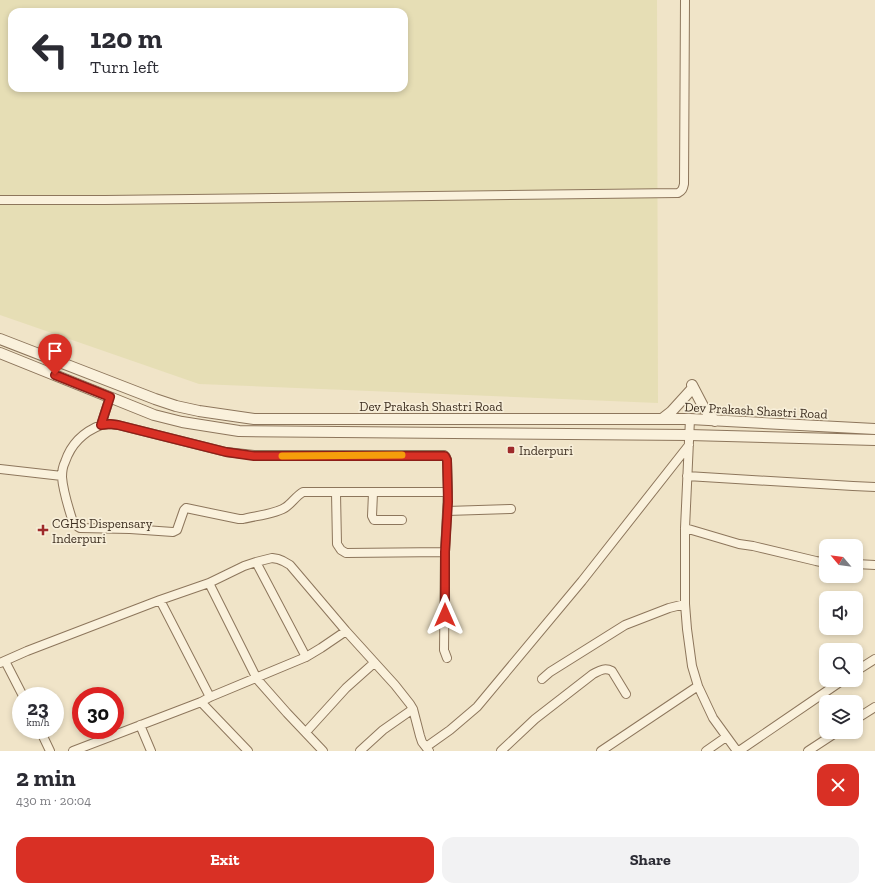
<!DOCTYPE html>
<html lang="en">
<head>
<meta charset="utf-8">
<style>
  body { margin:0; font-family:"Zilla Slab",serif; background:#f2f2f3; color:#2b2b33; height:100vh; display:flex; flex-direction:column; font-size:15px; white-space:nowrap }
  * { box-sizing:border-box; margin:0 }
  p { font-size:13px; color:#7c7c81 }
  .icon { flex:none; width:22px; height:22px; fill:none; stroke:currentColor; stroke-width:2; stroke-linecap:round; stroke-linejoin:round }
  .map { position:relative; height:751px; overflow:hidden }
  .sheet { display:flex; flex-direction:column; background:#fff; flex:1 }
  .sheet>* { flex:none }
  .top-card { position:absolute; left:8px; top:8px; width:400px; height:84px; border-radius:12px; box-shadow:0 2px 6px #0003; background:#fff; color:#2b2b33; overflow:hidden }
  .needle { width:26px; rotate:299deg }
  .buttons { position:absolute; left:819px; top:539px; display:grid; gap:8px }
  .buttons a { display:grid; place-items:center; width:44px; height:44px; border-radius:8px; background:#fff; box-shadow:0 2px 6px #0003; font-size:20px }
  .speed { position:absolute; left:12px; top:687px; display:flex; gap:8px; font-size:20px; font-weight:700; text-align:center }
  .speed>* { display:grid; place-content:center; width:52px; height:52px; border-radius:50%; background:#fff; box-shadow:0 2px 6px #0003; line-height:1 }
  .speed small { font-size:10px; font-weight:400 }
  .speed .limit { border:6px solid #d22; background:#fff; color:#111 }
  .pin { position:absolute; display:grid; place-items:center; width:34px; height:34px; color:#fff; margin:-41px -17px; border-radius:50% 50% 50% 0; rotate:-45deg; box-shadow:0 0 4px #0007 }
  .pin .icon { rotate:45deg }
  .me { position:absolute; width:44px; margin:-22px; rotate:0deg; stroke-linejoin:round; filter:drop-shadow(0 0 3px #0008) }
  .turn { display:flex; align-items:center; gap:14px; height:84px; padding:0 16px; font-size:18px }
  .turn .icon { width:52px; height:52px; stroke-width:2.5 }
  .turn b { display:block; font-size:28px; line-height:34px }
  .round { display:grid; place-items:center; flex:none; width:42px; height:42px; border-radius:12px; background:#f2f2f3 }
  .overview { display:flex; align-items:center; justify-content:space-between; height:68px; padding:0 16px }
  h1 { font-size:24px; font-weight:800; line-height:30px }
  .primary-button { display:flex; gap:8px; margin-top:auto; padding:8px 16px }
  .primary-button a { flex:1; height:46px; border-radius:12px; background:#d93025; color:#fff; font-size:16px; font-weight:800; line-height:46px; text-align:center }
  .primary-button a+a { background:#f2f2f3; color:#2b2b33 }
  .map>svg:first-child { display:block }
  .farmland { fill:#e6deb5; fill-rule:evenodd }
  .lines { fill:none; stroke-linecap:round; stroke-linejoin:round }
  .minor-casing { stroke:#8d765c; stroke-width:10 }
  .tertiary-casing { stroke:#8d765c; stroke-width:12 }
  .minor { stroke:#faf1dc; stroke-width:8 }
  .tertiary { stroke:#faf1dc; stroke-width:10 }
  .route-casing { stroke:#8d1f18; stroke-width:10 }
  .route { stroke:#d93025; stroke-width:7 }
  .slow { stroke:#f59e0b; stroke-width:7 }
  .poi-dot { fill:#9e2a2b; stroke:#f7eed8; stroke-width:1.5 }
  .labels { text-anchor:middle; stroke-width:3.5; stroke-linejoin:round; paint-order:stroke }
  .street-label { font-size:13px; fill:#3d2e20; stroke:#f7eed8 }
  .poi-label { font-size:13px; fill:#3d2e20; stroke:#f7eed8; text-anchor:start }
</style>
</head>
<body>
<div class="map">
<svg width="875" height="751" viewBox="0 0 875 751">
  <rect width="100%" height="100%" fill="#f0e4c8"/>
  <!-- farmland -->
  <path class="farmland" d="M 0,0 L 657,0 L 658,403 L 199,384 L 0,315 ZM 12,12 L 404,12 L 404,88 L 12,88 Z"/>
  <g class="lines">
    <!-- minor casing -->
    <g class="minor-casing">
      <path id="minor" d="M 0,200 L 105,200 L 678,193 C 682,191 683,189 684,184 L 685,0
        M 690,419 L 685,528 L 685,604 L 687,629 L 692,666 L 698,686 L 713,718 L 737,751
        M 101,425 L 110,424 L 118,425 L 226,452 L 254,455 L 444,455 L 446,457 L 447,460 L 448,492 L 303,492 C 296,496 292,503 286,507 C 277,514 254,516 243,519 L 239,519 L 186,508 L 184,510 L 177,530 L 173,532 L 130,529 L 80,528 C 76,526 74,523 72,519 C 68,506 63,491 62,477 C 62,471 63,466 65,462 C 71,444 83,432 101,425 L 110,397
        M 0,469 L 62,476
        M 687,476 L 853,486 L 875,487
        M 336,493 L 337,544 L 341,550 L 346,553 L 445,552 L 448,492
        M 373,493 L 372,516 L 374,520 L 402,520
        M 447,511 L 511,509
        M 685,528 L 739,544 L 753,546 L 816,561 L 826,563
        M 445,552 L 444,650 L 447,658
        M 256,562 L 306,657
        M 856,564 L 875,565
        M 209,583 L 257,679 L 287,713 L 323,751
        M 160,600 L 210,697
        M 5,661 L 23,696
        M 0,663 L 27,651 L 160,600 L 209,583 L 244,566 L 256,562 L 272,558 L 278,559 L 283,561 L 290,565 L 346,631 L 395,685 L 410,704 L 413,709 L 420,736 L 422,742 L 429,751
        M 856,671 L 875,659
        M 542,679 L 550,672 L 625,625 L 669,608 L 685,604
        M 201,702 L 248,751
        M 856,719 L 875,707
        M 140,725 L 151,751
        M 40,730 L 50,751
        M 306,732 L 346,688 L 374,663
        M 426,747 L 450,730 L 477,707 L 582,581 L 689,445
        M 73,751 L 201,702 L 210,697 L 306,657 L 321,648 L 346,631
        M 360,751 L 383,730 L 413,709
        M 501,751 L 535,719 L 593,674 C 599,671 604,667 612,671 L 626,694
        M 601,751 L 698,686
        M 706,751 L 726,737
        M 739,751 L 843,680
        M 808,751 L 837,732"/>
    </g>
    <!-- tertiary casing -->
    <g class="tertiary-casing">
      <path id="tertiary" d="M 0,339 L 155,399 L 176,406 L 199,411 L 254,419 L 690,419 L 875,429
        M 0,353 L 154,415 L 182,422 L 239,431 L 689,435 L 875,440
        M 692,385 L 704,408 L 715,421
        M 662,419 L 671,412 L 691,390"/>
    </g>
    <!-- minor -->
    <use href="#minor" class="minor"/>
    <!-- tertiary -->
    <use href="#tertiary" class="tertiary"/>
  </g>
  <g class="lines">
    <!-- route casing -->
    <g class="route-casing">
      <path id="route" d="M 55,375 L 110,397 L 101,425 L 110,424 L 118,425 L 226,452 L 254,456 L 445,456 L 447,460 L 448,502 L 445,552 L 445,615"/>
    </g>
    <!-- route -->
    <use href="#route" class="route"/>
    <!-- slow -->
    <path class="slow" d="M 282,456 L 402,455"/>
  </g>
  <!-- markers -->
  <g class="poi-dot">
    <rect x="507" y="446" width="8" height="8" rx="2"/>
    <path d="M41 524h4v4h4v4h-4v4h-4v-4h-4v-4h4z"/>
  </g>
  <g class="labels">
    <!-- street labels -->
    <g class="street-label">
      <text x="431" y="411">Dev Prakash Shastri Road</text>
      <text transform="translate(756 410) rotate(3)" y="5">Dev Prakash Shastri Road</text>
    </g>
    <!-- poi labels -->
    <g class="poi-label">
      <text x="519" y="455">Inderpuri</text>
      <text x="52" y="528">CGHS Dispensary<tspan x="52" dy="15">Inderpuri</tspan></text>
    </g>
  </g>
</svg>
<div class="buttons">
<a><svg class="needle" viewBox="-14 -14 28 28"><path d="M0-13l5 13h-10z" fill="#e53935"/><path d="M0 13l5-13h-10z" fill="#7c7c81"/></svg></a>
<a><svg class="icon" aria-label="sound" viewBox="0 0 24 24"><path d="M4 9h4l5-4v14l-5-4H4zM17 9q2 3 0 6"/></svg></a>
<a><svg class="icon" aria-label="search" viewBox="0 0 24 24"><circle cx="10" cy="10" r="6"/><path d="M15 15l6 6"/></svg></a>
<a><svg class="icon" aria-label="layers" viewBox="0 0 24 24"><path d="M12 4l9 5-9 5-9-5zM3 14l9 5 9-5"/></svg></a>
</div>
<div class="speed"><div>23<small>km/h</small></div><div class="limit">30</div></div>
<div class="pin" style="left:55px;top:375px;background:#d93025"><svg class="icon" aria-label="arrive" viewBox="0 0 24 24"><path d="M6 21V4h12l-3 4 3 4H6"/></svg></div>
<svg class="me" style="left:445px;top:615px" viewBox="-20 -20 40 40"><path d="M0-17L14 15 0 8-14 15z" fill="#d93025" stroke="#fff" stroke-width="4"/></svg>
<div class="top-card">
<div class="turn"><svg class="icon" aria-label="left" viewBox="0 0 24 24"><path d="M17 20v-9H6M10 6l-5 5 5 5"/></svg><div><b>120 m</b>Turn left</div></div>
</div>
</div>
<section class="sheet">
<div class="overview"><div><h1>2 min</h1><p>430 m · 20:04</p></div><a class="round" style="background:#d93025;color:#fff"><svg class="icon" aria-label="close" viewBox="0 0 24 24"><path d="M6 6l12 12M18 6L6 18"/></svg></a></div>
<div class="primary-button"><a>Exit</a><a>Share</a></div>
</section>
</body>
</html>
